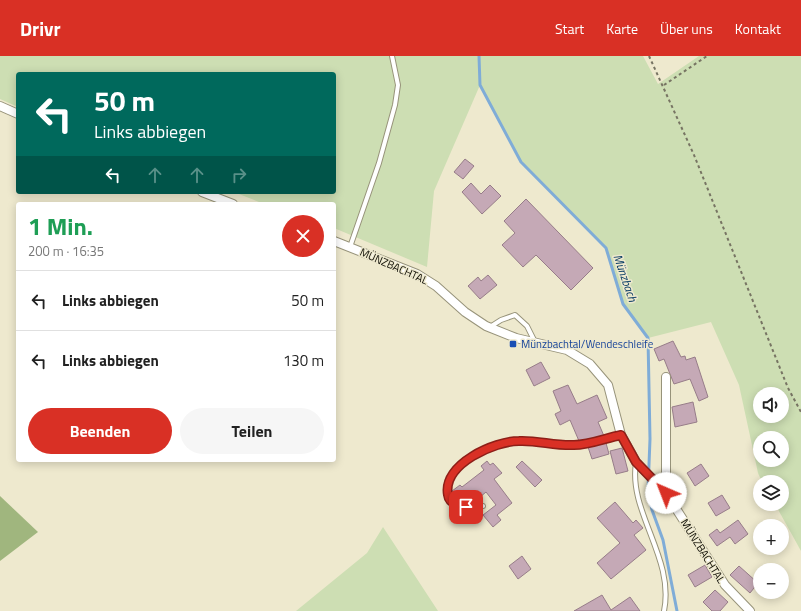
<!DOCTYPE html>
<html lang="de">
<head>
<meta charset="utf-8">
<style>
  body { margin:0; font-family:"Titillium Web",sans-serif; background:#f6f6f6; color:#222; height:100vh; display:flex; flex-direction:column; font-size:15px; white-space:nowrap }
  * { box-sizing:border-box; margin:0 }
  p { font-size:13px; color:#767676 }
  .icon { flex:none; width:22px; height:22px; fill:none; stroke:currentColor; stroke-width:2; stroke-linecap:round; stroke-linejoin:round }
  .map { position:relative; flex:1; overflow:hidden }
  .panel { position:absolute; left:16px; top:146px; width:320px; height:260px; display:flex; flex-direction:column; background:#fff; border-radius:4px; box-shadow:0 2px 10px #0003 }
  .panel>* { flex:none }
  .top-card { position:absolute; left:16px; top:16px; width:320px; height:122px; border-radius:4px; box-shadow:0 2px 10px #0003; background:#00695c; color:#fff; overflow:hidden }
  .controls { position:absolute; left:753px; top:331px; display:grid; gap:8px }
  .controls a { display:grid; place-items:center; width:36px; height:36px; border-radius:50%; background:#fff; box-shadow:0 2px 10px #0003; font-size:20px }
  .pin { position:absolute; display:grid; place-items:center; width:34px; height:34px; color:#fff; margin:-17px; border-radius:8px; box-shadow:0 2px 6px #0006 }
  .me { position:absolute; width:44px; margin:-22px; rotate:316deg; stroke-linejoin:round; filter:drop-shadow(0 0 3px #0008) }
  .turn { display:flex; align-items:center; gap:14px; height:84px; padding:0 12px; font-size:18px }
  .turn .icon { width:52px; height:52px; stroke-width:2.5 }
  .turn b { display:block; font-size:28px; line-height:34px }
  .lanes { display:flex; align-items:center; height:38px; padding:0 12px; background:#0003; justify-content:center; gap:20px; direction:ltr }
  .lanes .off { opacity:.35 }
  .round { display:grid; place-items:center; flex:none; width:42px; height:42px; border-radius:21px; background:#f6f6f6 }
  .overview { display:flex; align-items:center; justify-content:space-between; height:68px; padding:0 12px }
  h1 { font-size:24px; font-weight:700; line-height:30px; color:#1e9e55 }
  .action { display:flex; gap:8px; margin-top:auto; padding:8px 12px }
  .action a { flex:1; height:46px; border-radius:24px; background:#d93025; color:#fff; font-size:16px; font-weight:700; line-height:46px; text-align:center }
  .action a+a { background:#f6f6f6; color:#222 }
  ul { padding:0; list-style:none }
  li { display:flex; align-items:center; gap:12px; height:60px; padding:0 12px; border-top:1px solid #e0e0e0 }
  li div { flex:1 }
  li b { display:block; font-size:15px }
  li em { font-style:normal }
  header { display:flex; align-items:center; gap:24px; box-sizing:border-box; height:56px; padding:0 20px; background:#d93025; color:#fff }
  header strong { font-size:19px }
  nav { display:flex; gap:22px; margin-inline-start:auto; font-size:14px }
  .map>svg:first-child { display:block }
  .green { fill:#cddeb3; fill-rule:evenodd }
  .forest { fill:#a0b67e }
  .lines { fill:none; stroke-linecap:round; stroke-linejoin:round }
  .stream { stroke:#7facd7; stroke-width:3 }
  .building { fill:#c5a9b6; stroke:#977d89 }
  .service-casing { stroke:#97937a; stroke-width:6 }
  .minor-casing { stroke:#97937a; stroke-width:10 }
  .path { stroke:#777463; stroke-width:2; stroke-dasharray:3 3; stroke-linecap:butt }
  .service { stroke:#fff; stroke-width:4 }
  .minor { stroke:#fff; stroke-width:8 }
  .route-casing { stroke:#8d1f18; stroke-width:10 }
  .route { stroke:#d93025; stroke-width:7 }
  .transit-dot { fill:#1a4fb4; stroke:#eee9ce; stroke-width:1.5 }
  .labels { text-anchor:middle; stroke-width:3; stroke-linejoin:round; paint-order:stroke }
  .street-label { font-size:11px; fill:#0f0e05; stroke:#eee9ce }
  .transit-label { font-size:11px; fill:#164399; stroke:#eee9ce; text-anchor:start }
  .water-label { font-size:12px; font-style:italic; fill:#073b64; stroke:#eee9ce }
</style>
</head>
<body>
<header>
<strong>Drivr</strong>
<nav><a>Start</a><a>Karte</a><a>Über uns</a><a>Kontakt</a></nav>
</header>
<div class="map">
<svg width="801" height="555" viewBox="0 0 801 555">
  <rect width="100%" height="100%" fill="#eee9ce"/>
  <!-- green -->
  <path class="green" d="M 0,0 L 643,0 L 658,28 L 699,0 L 801,0 L 801,495 L 775,448 L 782,448 L 782,426 L 762,426 L 758,417 L 739,329 L 711,266 L 648,282 L 623,248 L 606,192 L 521,106 L 480,29 L 434,135 L 427,211 L 334,172 L 334,148 L 264,148 L 234,136 L 334,136 L 334,18 L 18,18 L 18,51 L 0,43 ZM 760,338 L 782,338 L 782,360 L 760,360 ZM 760,382 L 782,382 L 782,404 L 760,404 Z
    M 383,471 L 438,555 L 296,555 L 367,497 Z"/>
  <!-- forest -->
  <path class="forest" d="M 0,440 L 38,476 L 0,505 Z"/>
  <g class="lines">
    <!-- stream -->
    <path class="stream" d="M 479,0 L 480,29 L 521,106 L 606,192 L 623,248 L 648,282 L 650,383 L 648,434 L 652,454 L 663,484 L 677,555"/>
  </g>
  <!-- building -->
  <path class="building" d="M 465,103 L 474,110 L 463,123 L 454,116 Z
    M 471,127 L 481,138 L 490,129 L 501,140 L 482,158 L 462,136 Z
    M 526,143 L 593,212 L 571,234 L 536,199 L 523,211 L 502,189 L 515,177 L 504,165 Z
    M 488,219 L 497,229 L 480,243 L 468,230 L 478,221 L 481,225 Z
    M 673,285 L 681,301 L 685,300 L 686,304 L 695,301 L 708,341 L 699,345 L 690,323 L 674,328 L 664,303 L 659,305 L 654,293 Z
    M 541,306 L 550,322 L 534,330 L 526,314 Z
    M 568,329 L 577,348 L 597,339 L 607,362 L 598,366 L 604,380 L 579,385 L 570,364 L 560,369 L 555,358 L 561,355 L 553,335 Z
    M 693,346 L 697,366 L 675,371 L 672,351 Z
    M 606,387 L 609,398 L 592,403 L 588,391 Z
    M 622,392 L 628,415 L 616,418 L 610,395 Z
    M 487,405 L 490,409 L 493,407 L 502,417 L 494,423 L 512,447 L 497,459 L 501,464 L 493,471 L 483,459 L 496,449 L 486,436 L 473,447 L 469,442 L 462,448 L 452,435 L 460,429 L 462,431 L 484,414 L 481,410 Z
    M 522,405 L 542,424 L 535,431 L 516,411 Z
    M 701,408 L 709,420 L 695,430 L 687,417 Z
    M 722,439 L 730,452 L 716,460 L 708,447 Z
    M 615,446 L 633,467 L 636,464 L 643,472 L 634,479 L 646,494 L 611,523 L 597,507 L 620,487 L 597,462 Z
    M 738,464 L 748,478 L 735,488 L 730,481 L 717,490 L 709,479 L 717,473 L 720,477 Z
    M 522,500 L 531,513 L 518,523 L 509,510 Z
    M 705,509 L 712,521 L 695,531 L 688,519 Z
    M 739,510 L 758,527 L 750,537 L 730,519 Z
    M 715,534 L 728,546 L 720,555 L 712,555 L 703,546 Z
    M 602,539 L 611,554 L 630,541 L 640,555 L 574,555 Z"/>
  <g class="lines">
    <!-- service casing -->
    <g class="service-casing">
      <path id="service" d="M 350,191 L 379,107 L 395,49 L 398,29 L 392,0
        M 490,271 L 501,264 L 515,259 L 527,270 L 535,286
        M 636,407 C 628,456 675,502 664,555
        M 483,450 C 475,451 466,453 458,450 C 436,442 454,412 466,403 C 476,396 489,392 500,388 C 525,380 548,390 573,389 C 589,389 606,383 621,379"/>
    </g>
    <!-- minor casing -->
    <g class="minor-casing">
      <path id="minor" d="M 0,50 L 18,58
        M 202,136 L 233,148
        M 334,185 L 417,218 L 436,230 L 465,256 L 486,270 L 516,282 L 567,294 L 590,308 L 608,329 L 621,379 L 636,406 L 666,437 L 725,529 L 750,555
        M 666,321 L 666,437"/>
    </g>
    <!-- path -->
    <path class="path" d="M 649,0 L 694,99 L 788,332 L 801,356
      M 664,29 L 707,0"/>
    <!-- service -->
    <use href="#service" class="service"/>
    <!-- minor -->
    <use href="#minor" class="minor"/>
  </g>
  <g class="lines">
    <!-- route casing -->
    <g class="route-casing">
      <path id="route" d="M 466,451 C 458,450 449,448 448,439 C 442,408 495,385 519,385 C 537,384 555,390 574,389 C 589,389 606,382 621,379 L 636,406 L 666,437"/>
    </g>
    <!-- route -->
    <use href="#route" class="route"/>
  </g>
  <!-- markers -->
  <rect class="transit-dot" x="509" y="284" width="8" height="8" rx="2"/>
  <g class="labels">
    <!-- street labels -->
    <g class="street-label">
      <text transform="translate(394 210) rotate(24)" y="4">MÜNZBACHTAL</text>
      <text transform="translate(703 495) rotate(58)" y="4">MÜNZBACHTAL</text>
    </g>
    <!-- transit labels -->
    <g class="transit-label">
      <text x="521" y="292">Münzbachtal/Wendeschleife</text>
    </g>
    <!-- water labels -->
    <g class="water-label">
      <text transform="translate(625 222) rotate(71)" y="4">Münzbach</text>
    </g>
  </g>
</svg>
<div class="controls">
<a><svg class="icon" aria-label="sound" viewBox="0 0 24 24"><path d="M4 9h4l5-4v14l-5-4H4zM17 9q2 3 0 6"/></svg></a>
<a><svg class="icon" aria-label="search" viewBox="0 0 24 24"><circle cx="10" cy="10" r="6"/><path d="M15 15l6 6"/></svg></a>
<a><svg class="icon" aria-label="layers" viewBox="0 0 24 24"><path d="M12 4l9 5-9 5-9-5zM3 14l9 5 9-5"/></svg></a>
<a>+</a>
<a>−</a>
</div>
<div class="pin" style="left:466px;top:451px;background:#d93025"><svg class="icon" aria-label="arrive" viewBox="0 0 24 24"><path d="M6 21V4h12l-3 4 3 4H6"/></svg></div>
<svg class="me" style="left:666px;top:437px" viewBox="-20 -20 40 40"><circle r="19" fill="#fff"/><path d="M0-13L10 11 0 6-10 11z" fill="#d93025"/></svg>
<div class="top-card">
<div class="turn"><svg class="icon" aria-label="left" viewBox="0 0 24 24"><path d="M17 20v-9H6M10 6l-5 5 5 5"/></svg><div><b>50 m</b>Links abbiegen</div></div>
<div class="lanes"><svg class="icon" aria-label="left" viewBox="0 0 24 24"><path d="M17 20v-9H6M10 6l-5 5 5 5"/></svg><svg class="icon off" aria-label="ahead" viewBox="0 0 24 24"><path d="M12 20V5M6 11l6-6 6 6"/></svg><svg class="icon off" aria-label="ahead" viewBox="0 0 24 24"><path d="M12 20V5M6 11l6-6 6 6"/></svg><svg class="icon off" aria-label="right" viewBox="0 0 24 24"><path d="M7 20v-9h11M14 6l5 5-5 5"/></svg></div>
</div>
<section class="panel">
<div class="overview"><div><h1>1 Min.</h1><p>200 m · 16:35</p></div><a class="round" style="background:#d93025;color:#fff"><svg class="icon" aria-label="close" viewBox="0 0 24 24"><path d="M6 6l12 12M18 6L6 18"/></svg></a></div>
<ul>
<li><svg class="icon" aria-label="left" viewBox="0 0 24 24"><path d="M17 20v-9H6M10 6l-5 5 5 5"/></svg><div><b>Links abbiegen</b></div><em>50 m</em></li>
<li><svg class="icon" aria-label="left" viewBox="0 0 24 24"><path d="M17 20v-9H6M10 6l-5 5 5 5"/></svg><div><b>Links abbiegen</b></div><em>130 m</em></li>
</ul>
<div class="action"><a>Beenden</a><a>Teilen</a></div>
</section>
</div>
</body>
</html>
